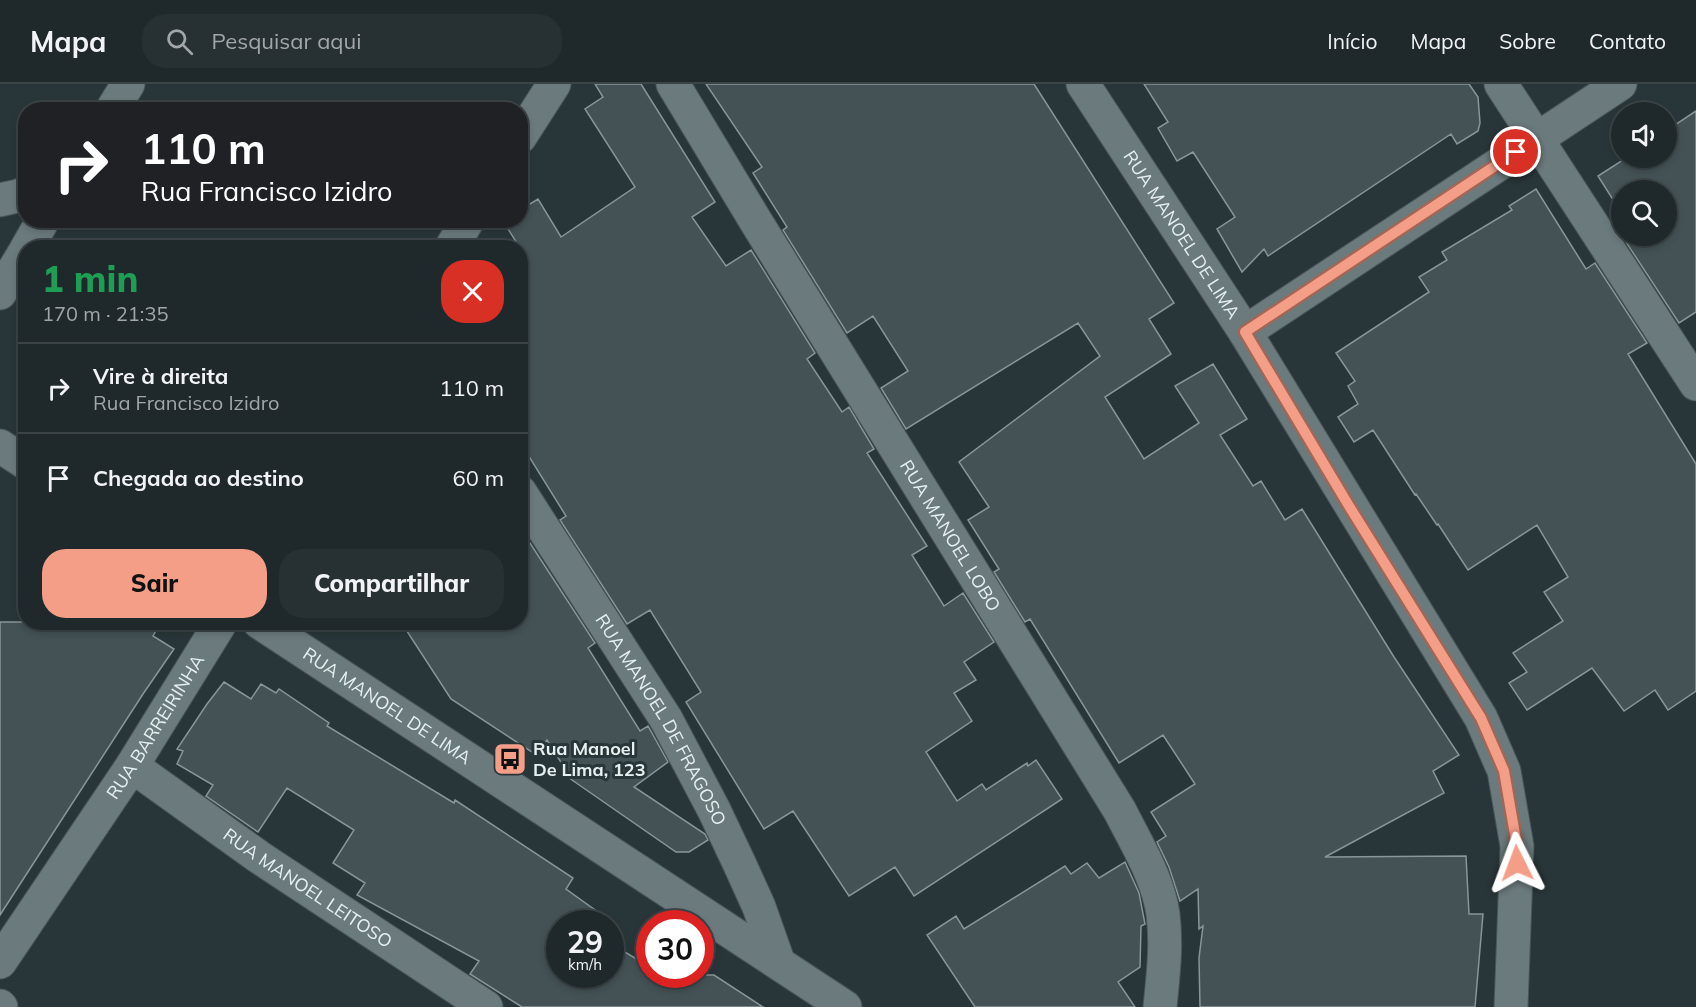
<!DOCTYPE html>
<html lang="pt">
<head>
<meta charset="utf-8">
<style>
  body { margin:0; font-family:Mulish,sans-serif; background:#273033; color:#f1f3f6; height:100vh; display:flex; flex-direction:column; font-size:22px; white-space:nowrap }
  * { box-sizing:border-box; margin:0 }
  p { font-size:20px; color:#a1a6a9 }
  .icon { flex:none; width:33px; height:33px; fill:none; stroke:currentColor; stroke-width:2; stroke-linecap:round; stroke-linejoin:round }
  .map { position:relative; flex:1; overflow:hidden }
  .drawer { position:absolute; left:18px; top:156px; width:510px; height:390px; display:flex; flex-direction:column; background:#1f282b; border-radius:24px; box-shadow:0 3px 9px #0003,0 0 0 2px #3c4447 }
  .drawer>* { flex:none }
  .hud { position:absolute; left:18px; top:18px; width:510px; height:126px; border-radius:24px; box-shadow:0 3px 9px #0003,0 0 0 2px #3c4447; background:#202124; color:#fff; overflow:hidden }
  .buttons { position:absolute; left:1611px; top:18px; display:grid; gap:12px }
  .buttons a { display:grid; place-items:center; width:66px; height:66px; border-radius:50%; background:#1f282b; box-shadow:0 3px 9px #0003,0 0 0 2px #3c4447; font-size:30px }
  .speed { position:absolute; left:546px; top:826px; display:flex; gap:12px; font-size:30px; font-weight:700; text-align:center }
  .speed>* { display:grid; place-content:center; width:78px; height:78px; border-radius:50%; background:#1f282b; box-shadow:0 3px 9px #0003,0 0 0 2px #3c4447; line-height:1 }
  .speed small { font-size:15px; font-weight:400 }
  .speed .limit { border:9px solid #d22; background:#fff; color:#111 }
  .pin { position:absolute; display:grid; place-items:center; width:51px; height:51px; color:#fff; margin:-26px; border:3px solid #fff; border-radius:50%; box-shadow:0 2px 6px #0007 }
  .me { position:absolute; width:66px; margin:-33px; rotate:357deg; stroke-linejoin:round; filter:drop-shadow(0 0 4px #0008) }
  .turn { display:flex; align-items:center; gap:21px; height:126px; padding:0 24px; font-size:27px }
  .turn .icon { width:78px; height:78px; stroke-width:2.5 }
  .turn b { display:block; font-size:42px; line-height:51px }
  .round { display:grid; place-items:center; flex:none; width:63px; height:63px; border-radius:24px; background:#273033 }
  .overview { display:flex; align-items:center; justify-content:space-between; height:102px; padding:0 24px }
  h1 { font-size:36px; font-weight:800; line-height:45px; color:#1e9e55 }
  .cta { display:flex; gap:12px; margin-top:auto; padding:12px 24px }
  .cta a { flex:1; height:69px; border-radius:24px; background:#f49e88; color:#111; font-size:24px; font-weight:800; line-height:69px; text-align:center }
  .cta a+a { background:#273033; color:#f1f3f6 }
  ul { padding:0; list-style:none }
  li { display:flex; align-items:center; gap:18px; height:90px; padding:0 24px; border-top:2px solid #3c4447 }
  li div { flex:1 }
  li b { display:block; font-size:22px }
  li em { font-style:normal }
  header { display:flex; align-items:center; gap:36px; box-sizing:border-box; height:84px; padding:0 30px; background:#1f282b; border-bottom:2px solid #3c4447 }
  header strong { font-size:28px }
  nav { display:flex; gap:33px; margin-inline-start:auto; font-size:21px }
  .search { width:420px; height:54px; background:#273033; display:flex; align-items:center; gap:15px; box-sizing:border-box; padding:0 21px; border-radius:24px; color:#a1a6a9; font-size:22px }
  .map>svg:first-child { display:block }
  .building { fill:#445255; stroke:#869699; stroke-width:1.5 }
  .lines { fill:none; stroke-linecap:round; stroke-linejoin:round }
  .street-casing { stroke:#495556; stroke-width:35 }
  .street { stroke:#6b7a7d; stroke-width:33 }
  .route-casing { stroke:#9f6758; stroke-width:15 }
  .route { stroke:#f49e88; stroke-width:10 }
  .labels { text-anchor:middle; stroke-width:6; stroke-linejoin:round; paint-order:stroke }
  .street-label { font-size:18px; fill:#e7f0f1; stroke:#293639 }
  .poi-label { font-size:18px; font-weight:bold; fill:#e7f0f1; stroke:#293639; text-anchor:start }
</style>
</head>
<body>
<header>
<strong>Mapa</strong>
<div class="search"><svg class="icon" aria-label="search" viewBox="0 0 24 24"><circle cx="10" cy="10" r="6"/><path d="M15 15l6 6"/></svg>Pesquisar aqui</div>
<nav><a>Início</a><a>Mapa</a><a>Sobre</a><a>Contato</a></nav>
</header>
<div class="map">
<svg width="1696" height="923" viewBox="0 0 1696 923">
  <rect width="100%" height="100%" fill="#293639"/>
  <!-- building -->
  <path class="building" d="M 595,0 L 641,0 L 715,118 L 692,133 L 726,182 L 751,166 L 815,269 L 807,275 L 842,328 L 849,323 L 874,365 L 867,369 L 927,462 L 912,471 L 944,522 L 963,509 L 994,558 L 964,578 L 976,596 L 954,609 L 972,637 L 926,668 L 957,717 L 982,700 L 986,706 L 1027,679 L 1028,682 L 1036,676 L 1062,715 L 914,812 L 895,783 L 849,812 L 793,727 L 764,745 L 686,618 L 701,608 L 650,526 L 627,540 L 560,436 L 566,432 L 520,358 L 520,164 L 503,137 L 520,136 L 520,126 L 538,115 L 561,153 L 635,103 L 585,25 L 603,13 Z
    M 706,0 L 1034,0 L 1174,219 L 1149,235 L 1171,270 L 1105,313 L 1144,375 L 1199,339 L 1175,302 L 1213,280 L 1247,335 L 1220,351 L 1253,402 L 1261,397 L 1285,436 L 1302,425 L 1394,573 L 1459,671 L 1433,687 L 1444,709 L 1325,773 L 1466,772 L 1469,830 L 1483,830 L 1475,923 L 1200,923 L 1199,874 L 1203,842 L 1199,845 L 1198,805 L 1180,817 L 1169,783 L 1157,758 L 1166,752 L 1151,728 L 1195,700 L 1163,651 L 1119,679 L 1030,535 L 1025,538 L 994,488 L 999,485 L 968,436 L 989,423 L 959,378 L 1100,272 L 1078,239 L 906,345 L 881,304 L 908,287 L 873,232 L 847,249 L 783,146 L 787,143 L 753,89 L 762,83 Z
    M 1144,0 L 1469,0 L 1478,13 L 1480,39 L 1478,47 L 1457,60 L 1451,50 L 1268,172 L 1264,165 L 1242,188 L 1217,145 L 1235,133 L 1193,68 L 1177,77 L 1158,44 L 1168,38 Z
    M 1696,27 L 1696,228 L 1679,239 L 1626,158 L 1635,152 L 1666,152 L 1666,106 L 1622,106 L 1622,130 L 1598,92 L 1626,74 L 1666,74 L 1666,47 Z
    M 1536,105 L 1586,185 L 1595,179 L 1647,259 L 1628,270 L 1696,380 L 1696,607 L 1668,626 L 1655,606 L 1624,627 L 1592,584 L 1527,626 L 1509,599 L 1527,588 L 1513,569 L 1563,537 L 1544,508 L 1568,493 L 1537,441 L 1468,486 L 1438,440 L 1437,441 L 1416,410 L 1415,411 L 1373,346 L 1354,358 L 1338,333 L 1358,320 L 1348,302 L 1355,297 L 1336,269 L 1429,208 L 1419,193 L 1447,176 L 1442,168 L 1512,126 L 1509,122 Z
    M 528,456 L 595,559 L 588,564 L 640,647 L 648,642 L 668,678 L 634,703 L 705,750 L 708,756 L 689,768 L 676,768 L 572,696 L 567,692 L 567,688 L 547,656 L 535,670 L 451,615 L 401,538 L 520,538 L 520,461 Z
    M 0,538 L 161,538 L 153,552 L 174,565 L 143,610 L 0,831 Z
    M 224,598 L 251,615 L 261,600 L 276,609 L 279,605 L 329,639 L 327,642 L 454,719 L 455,716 L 573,794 L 566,805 L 609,836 L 607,840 L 560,840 L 560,891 L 610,891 L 610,859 L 650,883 L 650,891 L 714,891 L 763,923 L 522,923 L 470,890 L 479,877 L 357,811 L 365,799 L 333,779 L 354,746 L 287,704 L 258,748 L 206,712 L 213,701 L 177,680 L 183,667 L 177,665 L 207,620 Z
    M 1125,778 L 1139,809 L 1145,840 L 1141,842 L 1140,883 L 1118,898 L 1135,923 L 975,923 L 927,851 L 956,832 L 964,845 L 1065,782 L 1071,790 L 1087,779 L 1099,794 Z"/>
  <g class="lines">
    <!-- street casing -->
    <g class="street-casing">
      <g id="street">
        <path id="s1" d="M 673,0 L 755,136 L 1120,727 C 1136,759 1158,794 1163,830 C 1167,862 1163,892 1160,923"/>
        <path id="s2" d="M 1083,0 L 1245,248 L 1481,634 L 1504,687 L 1517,762 L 1511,923"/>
        <path d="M 1501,0 L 1696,300"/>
        <path d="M 112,26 L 128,0"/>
        <path d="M 520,53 L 554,0"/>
        <path d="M 0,116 L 18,112 L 26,109"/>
        <path d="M 27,164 L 43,136"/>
        <path d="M 451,164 L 468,136"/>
        <path d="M 0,209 L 26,166"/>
        <path d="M 1245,248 L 1620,0"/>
        <path d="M 0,362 L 26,379"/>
        <path id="s3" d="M 520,408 L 666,635 L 714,726 L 740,781 L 759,823 L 778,877"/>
        <path id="s4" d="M 259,538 L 845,923"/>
        <path id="s5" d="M 132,682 L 259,773 L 486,923"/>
        <path id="s6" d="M 0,878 L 132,682 L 221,538"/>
        <path d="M 0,922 L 1,923"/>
      </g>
    </g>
    <!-- street -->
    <use href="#street" class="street"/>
  </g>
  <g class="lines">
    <!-- route casing -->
    <g class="route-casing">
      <path id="route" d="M 1516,68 L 1245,248 L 1349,422 L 1481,634 L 1504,687 L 1517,762 L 1517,779"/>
    </g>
    <!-- route -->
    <use href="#route" class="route"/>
  </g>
  <!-- icons -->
  <defs>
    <g id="bus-square" transform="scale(1.725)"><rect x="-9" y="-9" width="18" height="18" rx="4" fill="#f49e88" stroke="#293639"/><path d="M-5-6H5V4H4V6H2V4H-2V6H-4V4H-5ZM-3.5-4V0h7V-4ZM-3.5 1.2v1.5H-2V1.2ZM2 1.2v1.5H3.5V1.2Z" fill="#111"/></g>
  </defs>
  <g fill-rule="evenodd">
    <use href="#bus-square" x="510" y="675"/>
  </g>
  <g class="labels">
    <!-- street labels -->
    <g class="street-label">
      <text dy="6" stroke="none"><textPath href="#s2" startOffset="180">RUA MANOEL DE LIMA</textPath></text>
      <text dy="6" stroke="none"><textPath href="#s1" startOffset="530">RUA MANOEL LOBO</textPath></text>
      <text dy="6" stroke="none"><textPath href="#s4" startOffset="153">RUA MANOEL DE LIMA</textPath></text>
      <text dy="6" stroke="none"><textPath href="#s3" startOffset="268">RUA MANOEL DE FRAGOSO</textPath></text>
      <text dy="6" stroke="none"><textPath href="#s6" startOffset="282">RUA BARREIRINHA</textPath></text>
      <text dy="6" stroke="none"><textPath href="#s5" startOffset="214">RUA MANOEL LEITOSO</textPath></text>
    </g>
    <!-- poi labels -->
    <g class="poi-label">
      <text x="533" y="671">Rua Manoel<tspan x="533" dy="21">De Lima, 123</tspan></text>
    </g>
  </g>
</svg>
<div class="buttons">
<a><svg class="icon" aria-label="sound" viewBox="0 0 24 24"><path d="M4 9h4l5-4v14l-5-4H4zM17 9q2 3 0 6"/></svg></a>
<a><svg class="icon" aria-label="search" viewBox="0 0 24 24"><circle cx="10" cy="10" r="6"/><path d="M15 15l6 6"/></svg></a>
</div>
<div class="speed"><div>29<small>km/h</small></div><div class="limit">30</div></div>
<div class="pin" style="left:1516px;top:68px;background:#d93025"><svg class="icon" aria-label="arrive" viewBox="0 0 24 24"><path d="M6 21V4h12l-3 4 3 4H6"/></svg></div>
<svg class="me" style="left:1517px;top:779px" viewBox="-20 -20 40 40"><path d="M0-17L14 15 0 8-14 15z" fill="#f49e88" stroke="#fff" stroke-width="4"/></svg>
<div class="hud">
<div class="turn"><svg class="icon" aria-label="right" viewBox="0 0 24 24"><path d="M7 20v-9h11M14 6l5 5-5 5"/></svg><div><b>110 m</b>Rua Francisco Izidro</div></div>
</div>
<section class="drawer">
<div class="overview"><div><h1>1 min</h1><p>170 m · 21:35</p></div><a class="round" style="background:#d93025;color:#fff"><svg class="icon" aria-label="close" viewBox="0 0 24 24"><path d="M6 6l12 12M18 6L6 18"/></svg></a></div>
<ul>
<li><svg class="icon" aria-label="right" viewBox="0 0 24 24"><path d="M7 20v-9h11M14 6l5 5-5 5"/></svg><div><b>Vire à direita</b><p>Rua Francisco Izidro</p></div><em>110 m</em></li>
<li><svg class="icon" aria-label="arrive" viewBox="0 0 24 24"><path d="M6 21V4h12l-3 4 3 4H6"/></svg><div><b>Chegada ao destino</b></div><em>60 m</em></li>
</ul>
<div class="cta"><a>Sair</a><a>Compartilhar</a></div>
</section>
</div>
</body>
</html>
